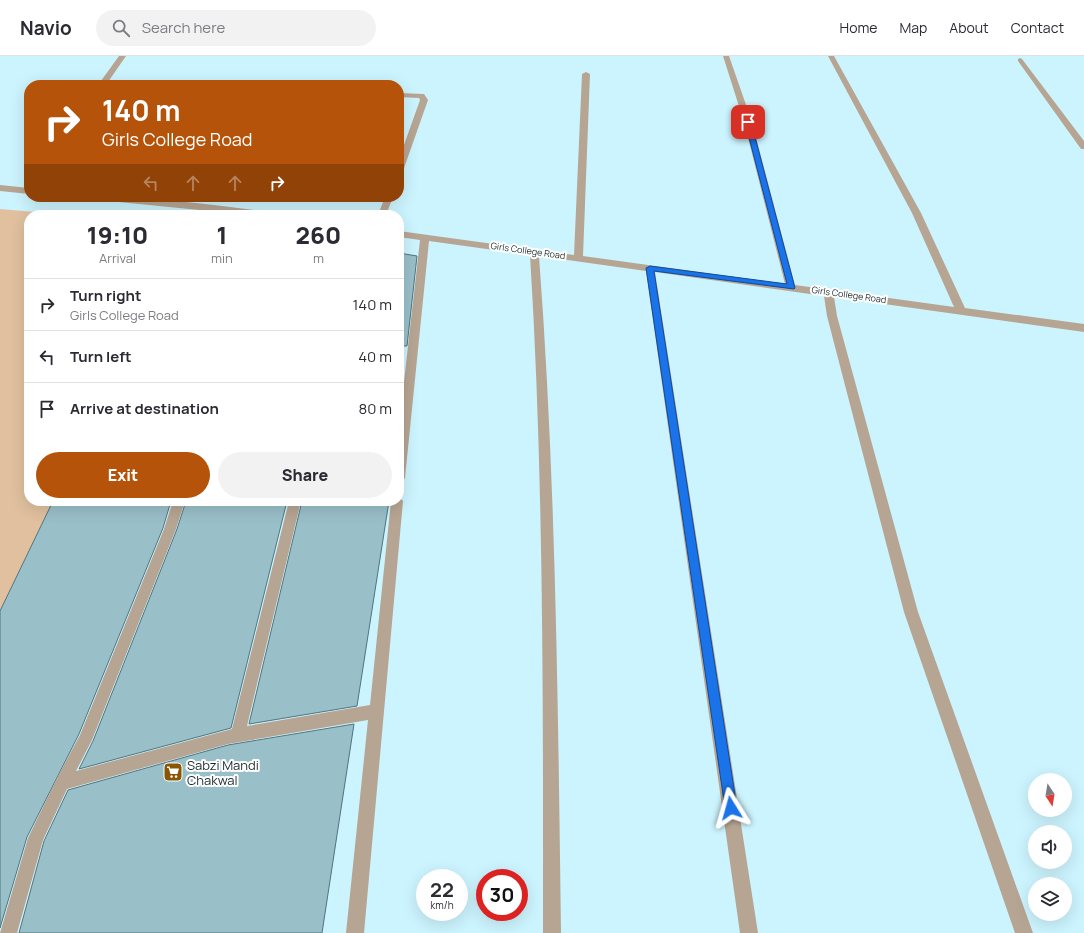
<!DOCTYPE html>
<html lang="en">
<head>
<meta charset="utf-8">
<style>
  body { margin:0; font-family:Manrope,sans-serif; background:#f2f2f3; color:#2b2b33; height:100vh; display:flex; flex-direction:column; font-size:15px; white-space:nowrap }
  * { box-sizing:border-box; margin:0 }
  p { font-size:13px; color:#7c7c81 }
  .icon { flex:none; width:22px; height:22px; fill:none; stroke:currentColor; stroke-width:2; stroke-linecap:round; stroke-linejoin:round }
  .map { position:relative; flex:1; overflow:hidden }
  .side { position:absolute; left:24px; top:154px; width:380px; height:296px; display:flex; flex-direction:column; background:#fff; border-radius:16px; box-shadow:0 4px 16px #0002 }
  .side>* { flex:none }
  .top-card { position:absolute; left:24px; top:24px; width:380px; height:122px; border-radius:16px; box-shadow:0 4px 16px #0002; background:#b45309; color:#fff; overflow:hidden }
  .needle { width:26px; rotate:168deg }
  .tools { position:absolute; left:1028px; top:717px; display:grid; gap:8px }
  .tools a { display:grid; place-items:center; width:44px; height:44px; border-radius:50%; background:#fff; box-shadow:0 4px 16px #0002; font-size:20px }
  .speed { position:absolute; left:416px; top:813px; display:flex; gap:8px; font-size:20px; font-weight:700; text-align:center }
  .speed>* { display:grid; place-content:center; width:52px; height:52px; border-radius:50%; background:#fff; box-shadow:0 4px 16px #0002; line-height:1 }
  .speed small { font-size:10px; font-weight:400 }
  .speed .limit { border:6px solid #d22; background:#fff; color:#111 }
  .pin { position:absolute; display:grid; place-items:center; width:34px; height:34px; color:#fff; margin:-17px; border-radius:8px; box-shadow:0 2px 6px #0006 }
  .me { position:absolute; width:44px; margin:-22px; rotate:352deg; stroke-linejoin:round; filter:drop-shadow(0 0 3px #0008) }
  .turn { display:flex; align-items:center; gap:14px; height:84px; padding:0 12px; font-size:18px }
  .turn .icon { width:52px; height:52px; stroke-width:2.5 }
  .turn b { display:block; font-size:28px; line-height:34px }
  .lanes { display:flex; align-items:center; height:38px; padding:0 12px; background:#0003; justify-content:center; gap:20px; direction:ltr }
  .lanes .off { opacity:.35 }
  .eta { display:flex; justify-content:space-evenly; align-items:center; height:68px; text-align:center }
  .eta b { font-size:24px; font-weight:800; line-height:28px }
  .cta { display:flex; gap:8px; margin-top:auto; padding:8px 12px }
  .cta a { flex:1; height:46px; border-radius:24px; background:#b45309; color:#fff; font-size:16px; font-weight:800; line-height:46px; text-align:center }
  .cta a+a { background:#f2f2f3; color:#2b2b33 }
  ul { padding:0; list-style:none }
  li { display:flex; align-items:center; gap:12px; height:52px; padding:0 12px; border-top:1px solid #e1e1e2 }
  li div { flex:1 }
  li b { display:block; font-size:15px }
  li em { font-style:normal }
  header { display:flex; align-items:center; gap:24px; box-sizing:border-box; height:56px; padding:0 20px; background:#fff; border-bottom:1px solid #e1e1e2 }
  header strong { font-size:19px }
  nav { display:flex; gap:22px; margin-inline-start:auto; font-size:14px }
  .search { width:280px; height:36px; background:#f2f2f3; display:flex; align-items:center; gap:10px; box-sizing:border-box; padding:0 14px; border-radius:22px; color:#7c7c81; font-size:15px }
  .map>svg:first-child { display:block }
  .green { fill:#e0c09e }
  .building { fill:#99bfc9; stroke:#50747d }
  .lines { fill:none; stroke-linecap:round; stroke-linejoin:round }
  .minor { fill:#b7a593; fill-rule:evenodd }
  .route { fill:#1a73e8; stroke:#114b97 }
  .labels { text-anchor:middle; stroke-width:4; stroke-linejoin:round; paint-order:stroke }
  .far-street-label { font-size:9px; fill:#1c2b2f; stroke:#fff }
  .near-poi-label { font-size:13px; fill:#1c2b2f; stroke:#fff; text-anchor:start }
</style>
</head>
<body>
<header>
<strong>Navio</strong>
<div class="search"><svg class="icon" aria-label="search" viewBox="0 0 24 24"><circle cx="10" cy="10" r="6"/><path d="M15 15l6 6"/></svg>Search here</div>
<nav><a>Home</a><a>Map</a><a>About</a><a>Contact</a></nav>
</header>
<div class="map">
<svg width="1084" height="877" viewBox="0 0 1084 877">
  <rect width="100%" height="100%" fill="#ccf4fe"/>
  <!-- green -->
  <path class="green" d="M 0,153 L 70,159 L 29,159 L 29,445 L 53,445 L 0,555 Z"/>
  <!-- building -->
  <path class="building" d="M 399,197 L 417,200 L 407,290 L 399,290 Z
    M 53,445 L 171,445 L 163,472 L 79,678 L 27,781 L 0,872 L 0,555 Z
    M 186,445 L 287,445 L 231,672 L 79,713 L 93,685 L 177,473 Z
    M 302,445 L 389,445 L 357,650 L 249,668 Z
    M 354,668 L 322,877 L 19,877 L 44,785 L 68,734 L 228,689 Z"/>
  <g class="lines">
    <!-- minor -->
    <path class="minor" d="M 119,0 L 126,0 L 108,26 L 139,27 L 143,29 L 98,29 Z
      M 723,0 L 729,0 L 752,66 L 795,229 L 954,251 L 912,157 L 828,0 L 834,0 L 921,157 L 965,252 L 1084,268 L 1084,276 L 834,241 L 837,260 L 918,556 L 1033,877 L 1015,877 L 904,556 L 827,260 L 824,240 L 655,216 L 758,877 L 740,877 L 646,215 L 539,200 C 556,426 558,651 561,877 L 543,877 C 543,651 544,425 530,199 L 429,185 L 405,422 L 403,425 L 399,427 L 399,370 L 420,184 L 399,181 L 399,175 L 574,199 L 582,18 L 586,16 L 590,18 L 583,200 L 785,228 L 744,66 Z
      M 1020,2 L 1022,3 L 1084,85 L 1084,93 L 1081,93 L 1018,5 L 1018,3 Z
      M 399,37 L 424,38 L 428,44 L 403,115 L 399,117 L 399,103 L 420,44 L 419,42 L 399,41 Z
      M 0,129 L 29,132 L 29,138 L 0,135 Z
      M 95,141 C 153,141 211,148 268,156 L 272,159 L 249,159 L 99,144 Z
      M 385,141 L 393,141 L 386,159 L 378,159 Z
      M 399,441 L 403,445 L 364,877 L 346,877 L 368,664 L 228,688 L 67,733 L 43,784 L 17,877 L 0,877 L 28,782 L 57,722 L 80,679 L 164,473 L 173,445 L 185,445 L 176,473 L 92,684 L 76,715 L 232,673 L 289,445 L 301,445 L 247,670 L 370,649 L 391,445 L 399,445 Z"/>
  </g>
  <!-- route -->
  <path class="route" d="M 748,64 L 751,66 L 795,232 L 794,233 L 654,215 L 737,752 L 735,756 L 731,757 L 727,756 L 725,752 L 646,212 L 650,210 L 787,228 L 745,66 Z"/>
  <!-- icons -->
  <defs>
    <g id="supermarket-square" transform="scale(1)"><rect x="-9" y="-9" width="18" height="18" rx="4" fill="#8a5603" stroke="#fff"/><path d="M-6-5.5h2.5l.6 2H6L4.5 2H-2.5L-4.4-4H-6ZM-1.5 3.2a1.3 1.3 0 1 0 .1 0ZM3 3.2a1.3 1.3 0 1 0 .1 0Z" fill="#fff"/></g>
  </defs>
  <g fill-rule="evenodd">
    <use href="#supermarket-square" x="173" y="716"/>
  </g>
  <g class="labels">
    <!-- far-street labels -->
    <g class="far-street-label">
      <text transform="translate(528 195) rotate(8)" y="3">Girls College Road</text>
      <text transform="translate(849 239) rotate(8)" y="3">Girls College Road</text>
    </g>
    <!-- near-poi labels -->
    <g class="near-poi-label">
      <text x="187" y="714">Sabzi Mandi<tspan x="187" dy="15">Chakwal</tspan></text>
    </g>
  </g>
</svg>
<div class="tools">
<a><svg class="needle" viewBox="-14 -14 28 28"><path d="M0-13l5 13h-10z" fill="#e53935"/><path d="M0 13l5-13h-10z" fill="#7c7c81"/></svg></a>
<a><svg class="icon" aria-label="sound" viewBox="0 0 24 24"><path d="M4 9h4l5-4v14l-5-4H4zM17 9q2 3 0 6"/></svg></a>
<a><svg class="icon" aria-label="layers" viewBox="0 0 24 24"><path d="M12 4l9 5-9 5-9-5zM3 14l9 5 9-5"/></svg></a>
</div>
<div class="speed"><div>22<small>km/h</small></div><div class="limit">30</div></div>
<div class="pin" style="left:748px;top:66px;background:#d93025"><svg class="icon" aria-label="arrive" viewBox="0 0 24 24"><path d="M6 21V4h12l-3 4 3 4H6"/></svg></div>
<svg class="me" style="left:731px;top:752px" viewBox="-20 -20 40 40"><path d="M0-17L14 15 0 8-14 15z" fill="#1a73e8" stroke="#fff" stroke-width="4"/></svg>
<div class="top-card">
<div class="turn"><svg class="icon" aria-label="right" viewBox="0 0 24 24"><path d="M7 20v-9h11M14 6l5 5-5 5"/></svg><div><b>140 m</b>Girls College Road</div></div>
<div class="lanes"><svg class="icon off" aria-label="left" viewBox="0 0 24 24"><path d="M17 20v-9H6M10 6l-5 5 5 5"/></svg><svg class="icon off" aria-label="ahead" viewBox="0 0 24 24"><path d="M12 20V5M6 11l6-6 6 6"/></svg><svg class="icon off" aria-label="ahead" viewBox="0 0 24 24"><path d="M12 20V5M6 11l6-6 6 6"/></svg><svg class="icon" aria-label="right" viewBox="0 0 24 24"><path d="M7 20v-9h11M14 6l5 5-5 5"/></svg></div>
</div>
<section class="side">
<div class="eta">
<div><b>19:10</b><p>Arrival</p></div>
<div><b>1</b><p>min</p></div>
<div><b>260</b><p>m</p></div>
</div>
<ul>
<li><svg class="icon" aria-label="right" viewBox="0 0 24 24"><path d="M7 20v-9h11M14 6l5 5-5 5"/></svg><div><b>Turn right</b><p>Girls College Road</p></div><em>140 m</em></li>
<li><svg class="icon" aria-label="left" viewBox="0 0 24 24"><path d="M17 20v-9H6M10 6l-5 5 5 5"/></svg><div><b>Turn left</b></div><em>40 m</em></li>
<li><svg class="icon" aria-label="arrive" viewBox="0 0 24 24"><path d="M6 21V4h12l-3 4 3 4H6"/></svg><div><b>Arrive at destination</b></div><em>80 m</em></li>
</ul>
<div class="cta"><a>Exit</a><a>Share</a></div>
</section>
</div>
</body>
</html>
